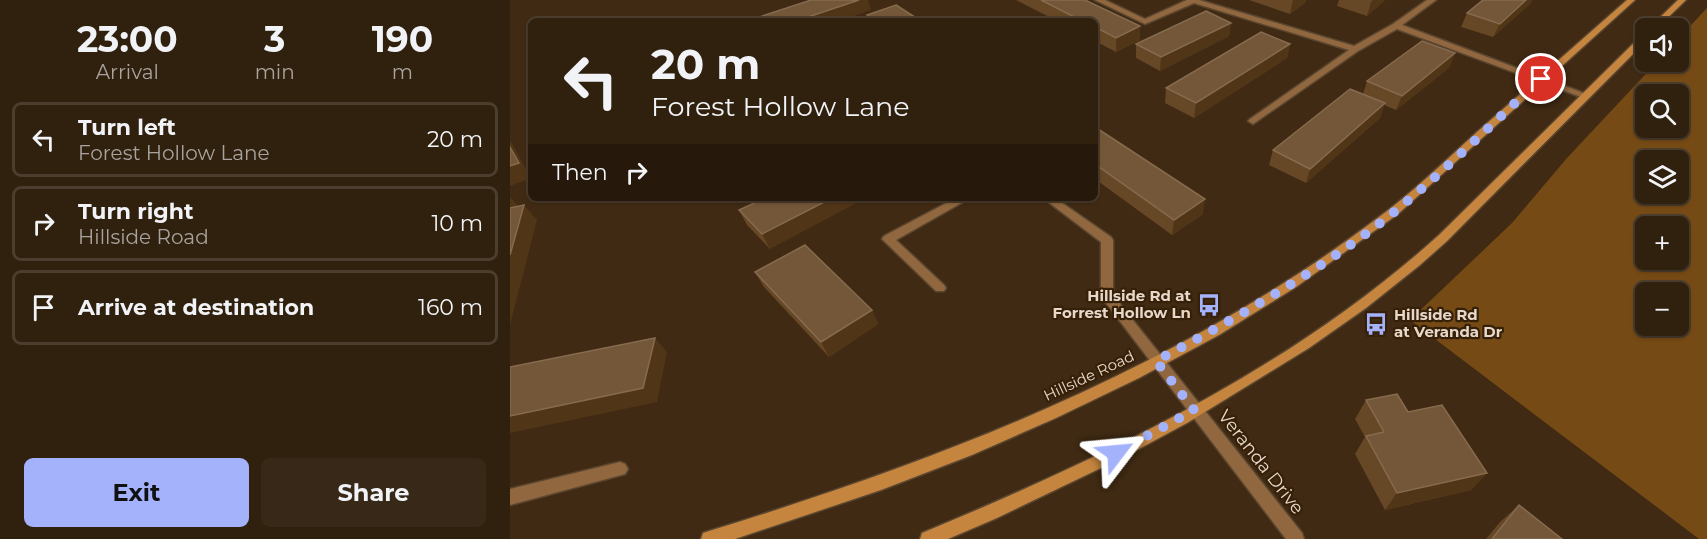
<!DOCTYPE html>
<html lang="en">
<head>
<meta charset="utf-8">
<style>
  body { margin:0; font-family:Montserrat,sans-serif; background:#382817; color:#f1f3f6; height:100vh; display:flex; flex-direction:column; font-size:22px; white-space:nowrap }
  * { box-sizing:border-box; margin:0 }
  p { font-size:20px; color:#a8a39e }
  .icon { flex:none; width:33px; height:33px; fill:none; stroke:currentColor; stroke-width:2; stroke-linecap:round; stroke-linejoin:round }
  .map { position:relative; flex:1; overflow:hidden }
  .sheet { display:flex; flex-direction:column; background:#30200e; width:510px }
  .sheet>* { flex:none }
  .guide { position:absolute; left:18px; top:18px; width:570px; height:183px; border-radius:9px; box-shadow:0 2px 4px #0004,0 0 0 2px #4b3e2e; background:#30200e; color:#f1f3f6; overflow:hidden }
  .tools { position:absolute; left:1125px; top:18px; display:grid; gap:12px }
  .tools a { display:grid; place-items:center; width:54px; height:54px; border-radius:9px; background:#30200e; box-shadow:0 2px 4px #0004,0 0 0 2px #4b3e2e; font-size:30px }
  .pin { position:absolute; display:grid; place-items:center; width:51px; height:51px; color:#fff; margin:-26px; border:3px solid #fff; border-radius:50%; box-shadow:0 2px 6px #0007 }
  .me { position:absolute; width:66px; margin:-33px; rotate:61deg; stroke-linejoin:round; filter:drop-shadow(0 0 4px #0008) }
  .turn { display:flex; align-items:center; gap:21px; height:126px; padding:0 24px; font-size:27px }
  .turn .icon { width:78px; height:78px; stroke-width:2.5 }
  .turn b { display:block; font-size:42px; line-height:51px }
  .then { display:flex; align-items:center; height:57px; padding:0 24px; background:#0003; gap:12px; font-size:22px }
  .eta { display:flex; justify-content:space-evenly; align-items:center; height:102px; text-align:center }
  .eta b { font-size:36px; font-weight:700; line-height:42px }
  .button { display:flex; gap:12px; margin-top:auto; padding:12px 24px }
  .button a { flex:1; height:69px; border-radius:9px; background:#a4b2fc; color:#111; font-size:24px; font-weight:700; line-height:69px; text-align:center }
  .button a+a { background:#382817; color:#f1f3f6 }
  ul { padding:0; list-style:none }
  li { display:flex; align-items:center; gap:18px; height:75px; margin:0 12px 9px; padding:0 12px; border:3px solid #4b3e2e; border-radius:9px }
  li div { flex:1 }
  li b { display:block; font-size:22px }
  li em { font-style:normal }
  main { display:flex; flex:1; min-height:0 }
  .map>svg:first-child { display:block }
  .forest { fill:#764a15; fill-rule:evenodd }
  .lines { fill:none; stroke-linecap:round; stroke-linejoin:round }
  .lane-casing { stroke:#5b4630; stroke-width:3 }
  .street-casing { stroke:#5b4630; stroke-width:3 }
  .secondary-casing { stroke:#5b4630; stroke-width:3 }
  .lane { fill:#90673e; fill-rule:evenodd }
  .street { fill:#90673e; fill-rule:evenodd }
  .secondary { fill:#c5853f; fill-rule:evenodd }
  .wall { fill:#664726 }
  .shaded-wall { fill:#513517 }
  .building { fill:#745738; stroke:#866b4f; stroke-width:1.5 }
  .route { stroke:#a4b2fc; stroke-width:10; stroke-dasharray:0 18 }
  .labels { text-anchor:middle; stroke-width:4.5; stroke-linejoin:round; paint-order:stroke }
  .poi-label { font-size:15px; font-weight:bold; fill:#e7d8cb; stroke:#362008; text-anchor:end }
  .street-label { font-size:15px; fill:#e7d8cb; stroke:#362008 }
  .near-street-label { font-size:18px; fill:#e7d8cb; stroke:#362008 }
</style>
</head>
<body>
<main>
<section class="sheet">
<div class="eta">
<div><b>23:00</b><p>Arrival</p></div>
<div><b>3</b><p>min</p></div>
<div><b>190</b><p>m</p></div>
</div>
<ul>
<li><svg class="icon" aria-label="left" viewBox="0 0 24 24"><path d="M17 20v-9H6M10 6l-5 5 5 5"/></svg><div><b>Turn left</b><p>Forest Hollow Lane</p></div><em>20 m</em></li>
<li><svg class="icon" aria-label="right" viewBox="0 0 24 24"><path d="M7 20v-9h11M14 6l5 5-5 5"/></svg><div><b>Turn right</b><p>Hillside Road</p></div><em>10 m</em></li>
<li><svg class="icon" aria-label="arrive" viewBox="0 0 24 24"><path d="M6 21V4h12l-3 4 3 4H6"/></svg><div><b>Arrive at destination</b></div><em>160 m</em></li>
</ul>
<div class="button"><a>Exit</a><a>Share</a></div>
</section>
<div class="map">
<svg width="1197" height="539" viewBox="0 0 1197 539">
  <rect width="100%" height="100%" fill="#402a13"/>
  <!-- forest -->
  <path class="forest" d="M 1197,8 L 1197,539 L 1189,539 L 900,320 L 1002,223 L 1057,158 L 1147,62 L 1168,62 L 1169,38 ZM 1136,94 L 1168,94 L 1168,128 L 1136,128 ZM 1136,160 L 1168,160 L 1168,194 L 1136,194 ZM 1136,226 L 1168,226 L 1168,260 L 1136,260 ZM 1136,292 L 1168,292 L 1168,326 L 1136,326 Z"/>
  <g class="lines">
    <!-- lane casing -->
    <g class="lane-casing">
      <path id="lane" d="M 446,198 L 460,198 L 386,240 L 434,285 L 436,288 L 434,291 L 426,291 L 372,239 L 374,236 Z
        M 110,462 L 115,464 L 118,469 L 115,474 L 0,505 L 0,489 Z"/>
    </g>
    <!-- street casing -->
    <g class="street-casing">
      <path id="street" d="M 585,0 L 595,0 L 635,19 L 677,0 L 689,0 L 844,46 L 883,24 L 917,0 L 926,0 L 892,25 L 1079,95 L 1074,98 L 1071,97 L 887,29 L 848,51 L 743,124 L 738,121 L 740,119 L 839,50 L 684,3 L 635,24 Z
        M 533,198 L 545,198 L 601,237 L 603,240 L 603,295 L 792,533 L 794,539 L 776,539 L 593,299 L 591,296 L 591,242 Z"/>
    </g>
    <!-- secondary casing -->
    <g class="secondary-casing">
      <path id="secondary" d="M 1117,0 L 1125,0 L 888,214 L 786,287 L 709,335 L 629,378 L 546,418 L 462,455 L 371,490 L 225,539 L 191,539 L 193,533 L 199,531 C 434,459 667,369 865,220 C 901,194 934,162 967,132 C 1017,88 1067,44 1117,0 Z
        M 1168,0 L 1176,0 L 1147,28 L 1139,28 Z
        M 1133,34 L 1136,34 L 1136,41 L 937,241 L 910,265 L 856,308 L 799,348 L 677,423 L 614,457 L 487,518 L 438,539 L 410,539 L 412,533 C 595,457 781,369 929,235 Z"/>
    </g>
    <!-- lane -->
    <use href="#lane" class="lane"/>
    <!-- street -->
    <use href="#street" class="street"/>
    <!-- secondary -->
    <use href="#secondary" class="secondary"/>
  </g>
  <!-- wall -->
  <path class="wall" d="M 506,0 L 575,0 L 630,26 L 630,40 L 606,52 L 585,41 L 585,21 L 547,21 Z
    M 739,0 L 796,0 L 796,2 L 780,14 Z
    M 829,0 L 875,0 L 857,16 L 827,6 Z
    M 973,0 L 1022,0 L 1020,4 L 983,37 L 951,27 L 957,13 Z
    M 357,15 L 411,21 L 359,21 Z
    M 721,23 L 719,36 L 650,71 L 626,58 L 626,44 Z
    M 780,44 L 777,58 L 684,118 L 655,103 L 656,88 Z
    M 940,67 L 886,110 L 874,105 L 870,118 L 796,183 L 759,165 L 763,150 L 853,94 L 857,81 Z
    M 585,127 L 693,214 L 662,235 L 585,179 Z
    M 255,198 L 260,249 L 237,225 L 229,210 Z
    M 245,272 L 362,310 L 368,324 L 319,357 L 254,287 Z
    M 856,400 L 898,412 L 977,473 L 961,490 L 875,510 L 845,454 L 855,437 L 845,419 Z
    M 1009,505 L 1052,539 L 976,539 L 990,522 Z"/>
  <!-- shaded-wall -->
  <path class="shaded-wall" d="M 349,0 L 358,0 L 361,10 L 330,21 L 286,21 Z
    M 783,0 L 796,0 L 796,2 L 780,14 Z
    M 863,0 L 875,0 L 857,16 L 861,2 Z
    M 1016,0 L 1022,0 L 1020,4 L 983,37 L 990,24 Z
    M 721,23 L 719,36 L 650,71 L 651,57 Z
    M 630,26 L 630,40 L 606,52 L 606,38 Z
    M 780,44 L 777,58 L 684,118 L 686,103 Z
    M 945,53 L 940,67 L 886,110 L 892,96 Z
    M 875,103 L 870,118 L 796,183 L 800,169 Z
    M 0,140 L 21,178 L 0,186 Z
    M 0,197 L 13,211 L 14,205 L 27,220 L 0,325 Z
    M 322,198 L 356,198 L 260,249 L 252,234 Z
    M 695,199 L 693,214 L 662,235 L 664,220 Z
    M 362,310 L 368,324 L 319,357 L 311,342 Z
    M 145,338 L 157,352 L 147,402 L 0,433 L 0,416 Z
    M 977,473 L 961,490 L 875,510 L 887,493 Z"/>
  <!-- building -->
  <path class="building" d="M 301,0 L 349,0 L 286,21 L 237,21 Z
    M 531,0 L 575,0 L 630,26 L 606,38 L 585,27 L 585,21 L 572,21 Z
    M 973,0 L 1016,0 L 990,24 L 957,13 Z
    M 386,5 L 411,21 L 366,21 L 357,15 Z
    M 696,11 L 721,23 L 651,57 L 626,44 Z
    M 751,32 L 780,44 L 686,103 L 656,88 Z
    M 912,41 L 945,53 L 892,96 L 857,81 Z
    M 840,89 L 875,103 L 800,169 L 763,150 Z
    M 585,127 L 695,199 L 664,220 L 585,164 Z
    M 0,147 L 9,163 L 0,166 Z
    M 255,198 L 322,198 L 252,234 L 229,210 Z
    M 14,205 L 0,255 L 0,208 Z
    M 295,245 L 362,310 L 311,342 L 245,272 Z
    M 145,338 L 133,388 L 0,416 L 0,367 Z
    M 887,394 L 898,412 L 932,405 L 977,473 L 887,493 L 856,436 L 874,432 L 856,400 Z
    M 1009,505 L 1052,539 L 982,539 Z"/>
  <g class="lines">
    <!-- route -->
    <path class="route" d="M 606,453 L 684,410 L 646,361 C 719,322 790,282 857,233 C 919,187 974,131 1031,79"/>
  </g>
  <!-- icons -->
  <defs>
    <g id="bus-bare" transform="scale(1.8)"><path d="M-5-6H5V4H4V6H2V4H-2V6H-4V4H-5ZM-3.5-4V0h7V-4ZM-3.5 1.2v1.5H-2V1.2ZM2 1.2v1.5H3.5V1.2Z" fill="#a4b2fc" stroke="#362008" stroke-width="2.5" paint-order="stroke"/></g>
  </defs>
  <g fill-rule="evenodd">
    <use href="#bus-bare" x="699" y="305"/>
    <use href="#bus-bare" x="866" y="324"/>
  </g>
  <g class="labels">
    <!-- poi labels -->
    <g class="poi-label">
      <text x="681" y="301">Hillside Rd at<tspan x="681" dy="17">Forrest Hollow Ln</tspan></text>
      <text x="884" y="320" text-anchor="start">Hillside Rd<tspan x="884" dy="17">at Veranda Dr</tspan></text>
    </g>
    <!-- street labels -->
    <g class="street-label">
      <text transform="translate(579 376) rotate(-25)" y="5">Hillside Road</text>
    </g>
    <!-- near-street labels -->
    <g class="near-street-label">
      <text transform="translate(751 462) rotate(52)" y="6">Veranda Drive</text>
    </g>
  </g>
</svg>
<div class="tools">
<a><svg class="icon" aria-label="sound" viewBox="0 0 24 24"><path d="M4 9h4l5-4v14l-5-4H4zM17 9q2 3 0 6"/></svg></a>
<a><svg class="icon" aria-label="search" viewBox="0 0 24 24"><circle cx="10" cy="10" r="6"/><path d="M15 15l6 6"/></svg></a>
<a><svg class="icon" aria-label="layers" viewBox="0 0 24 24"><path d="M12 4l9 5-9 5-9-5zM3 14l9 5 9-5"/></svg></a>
<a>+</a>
<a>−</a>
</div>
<div class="pin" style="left:1031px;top:79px;background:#d93025"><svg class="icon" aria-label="arrive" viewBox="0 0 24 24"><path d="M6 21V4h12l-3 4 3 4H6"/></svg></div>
<svg class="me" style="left:606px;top:453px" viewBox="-20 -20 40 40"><path d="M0-17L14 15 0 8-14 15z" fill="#a4b2fc" stroke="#fff" stroke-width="4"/></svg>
<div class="guide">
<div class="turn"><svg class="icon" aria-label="left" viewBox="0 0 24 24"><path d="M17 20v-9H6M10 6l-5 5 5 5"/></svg><div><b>20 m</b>Forest Hollow Lane</div></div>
<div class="then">Then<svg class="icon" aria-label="right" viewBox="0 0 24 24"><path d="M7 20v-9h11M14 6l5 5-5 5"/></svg></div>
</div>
</div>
</main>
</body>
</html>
